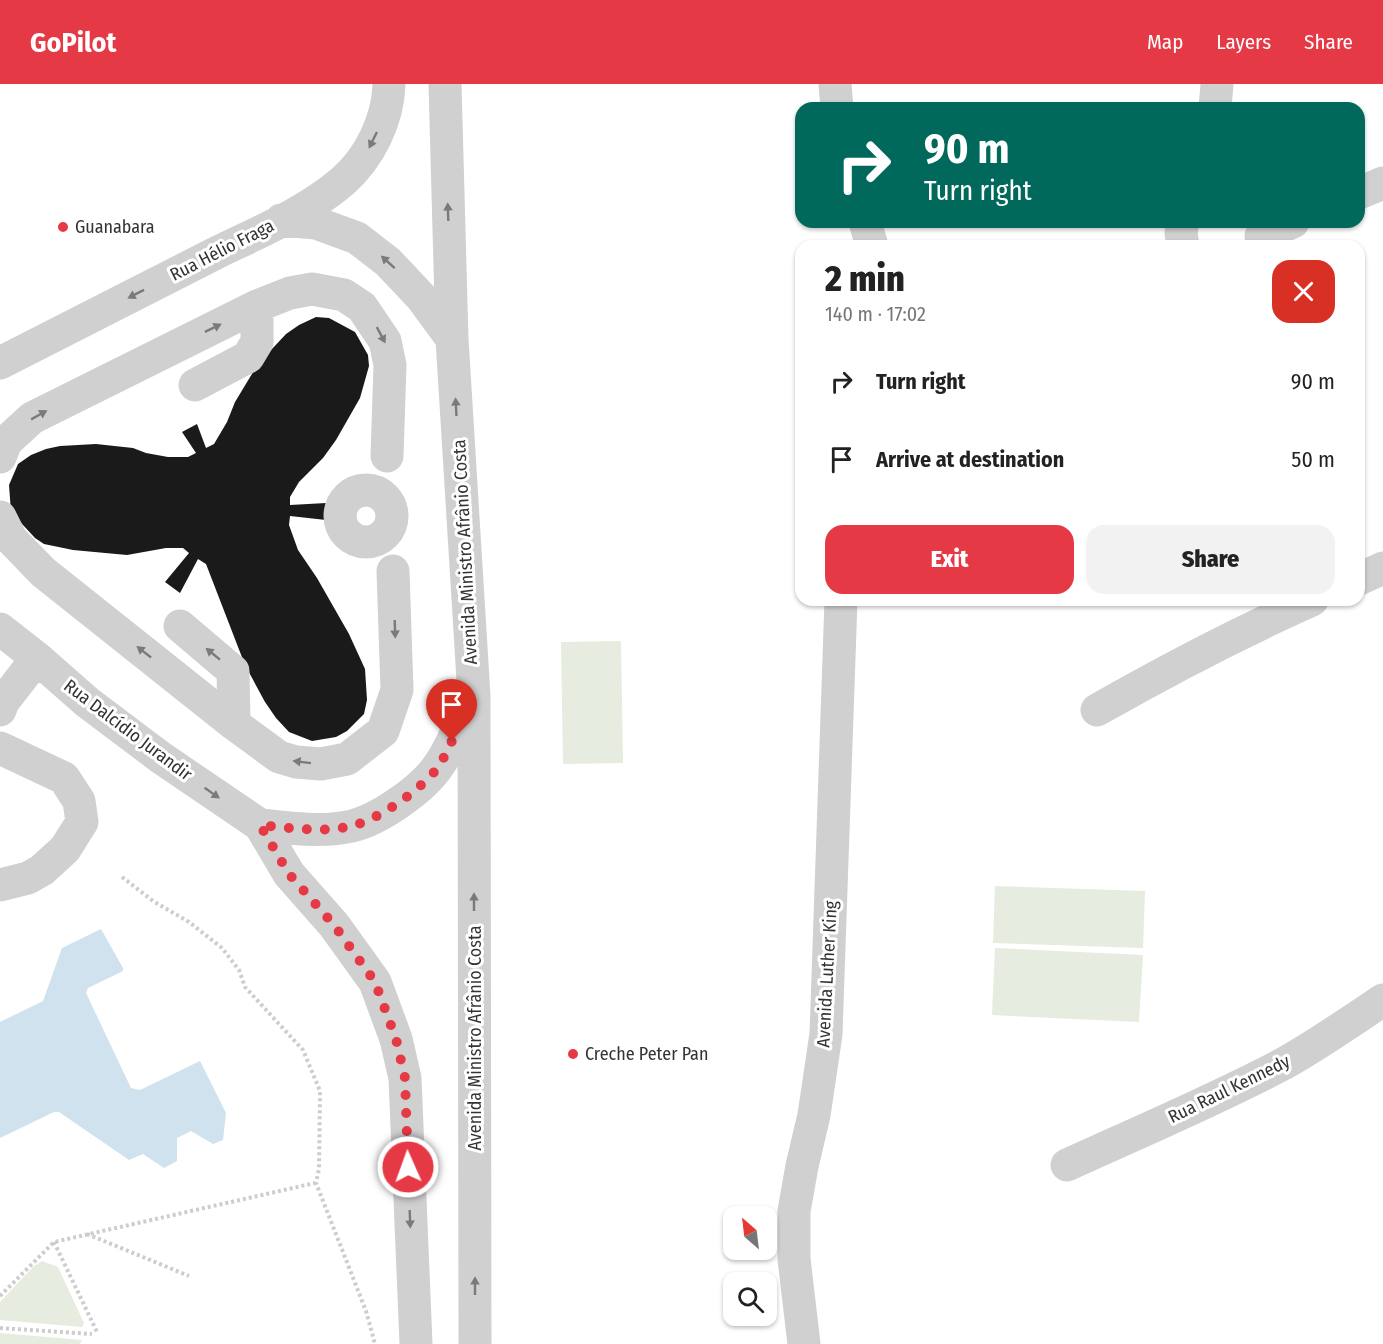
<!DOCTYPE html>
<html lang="en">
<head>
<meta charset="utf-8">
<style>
  body { margin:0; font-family:"Fira Sans Condensed",sans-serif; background:#f2f2f2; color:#222; height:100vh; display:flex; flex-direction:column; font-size:22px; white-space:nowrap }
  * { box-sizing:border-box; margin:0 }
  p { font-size:20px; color:#767676 }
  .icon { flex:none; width:33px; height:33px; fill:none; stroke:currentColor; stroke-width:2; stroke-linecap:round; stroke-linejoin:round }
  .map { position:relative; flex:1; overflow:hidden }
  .panel { position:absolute; left:795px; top:156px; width:570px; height:366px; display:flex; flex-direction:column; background:#fff; border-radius:18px; box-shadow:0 2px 4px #0004 }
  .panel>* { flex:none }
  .hud { position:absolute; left:795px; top:18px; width:570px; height:126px; border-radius:18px; box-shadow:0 2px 4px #0004; background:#00695c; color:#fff; overflow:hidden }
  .needle { width:39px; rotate:332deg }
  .buttons { position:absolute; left:723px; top:1122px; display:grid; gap:12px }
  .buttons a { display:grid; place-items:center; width:54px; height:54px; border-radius:12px; background:#fff; box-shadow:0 2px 4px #0004; font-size:30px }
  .pin { position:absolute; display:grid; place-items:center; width:51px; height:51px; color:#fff; margin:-62px -26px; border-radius:50% 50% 50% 0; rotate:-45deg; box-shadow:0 0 6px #0007 }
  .pin .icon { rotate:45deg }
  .me { position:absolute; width:66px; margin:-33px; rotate:358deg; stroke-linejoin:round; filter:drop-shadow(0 0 4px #0008) }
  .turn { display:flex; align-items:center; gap:21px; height:126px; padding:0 30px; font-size:27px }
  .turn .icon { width:78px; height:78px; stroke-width:2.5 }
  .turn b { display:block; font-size:42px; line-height:51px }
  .round { display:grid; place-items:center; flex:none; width:63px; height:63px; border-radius:18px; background:#f2f2f2 }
  .summary { display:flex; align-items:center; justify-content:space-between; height:102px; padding:0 30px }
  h1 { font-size:36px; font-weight:800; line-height:45px }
  .cta { display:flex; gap:12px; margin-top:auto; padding:12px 30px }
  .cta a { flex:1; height:69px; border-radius:18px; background:#e63946; color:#fff; font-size:24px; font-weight:800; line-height:69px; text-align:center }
  .cta a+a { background:#f2f2f2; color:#222 }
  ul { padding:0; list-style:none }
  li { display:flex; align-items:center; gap:18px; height:78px; padding:0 30px }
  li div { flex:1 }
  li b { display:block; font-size:22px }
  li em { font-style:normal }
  header { display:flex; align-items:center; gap:36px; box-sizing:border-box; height:84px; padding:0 30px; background:#e63946; color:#fff }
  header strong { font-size:28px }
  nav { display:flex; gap:33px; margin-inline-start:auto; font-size:21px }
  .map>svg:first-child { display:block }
  .green { fill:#e6ecdf }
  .water { fill:#cfe2ee }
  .building { fill:#1a1a1a }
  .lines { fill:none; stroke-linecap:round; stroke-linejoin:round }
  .path { stroke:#cdcdcd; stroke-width:4; stroke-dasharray:3 3; stroke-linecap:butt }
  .minor { stroke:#d0d0d0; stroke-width:33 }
  .oneway { fill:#7a7a7a }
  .route { stroke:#e63946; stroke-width:10; stroke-dasharray:0 18 }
  .poi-dot { fill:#e63946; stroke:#fff; stroke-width:2 }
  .labels { text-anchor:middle; stroke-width:6; stroke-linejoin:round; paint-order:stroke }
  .poi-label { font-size:18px; fill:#333; stroke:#fff; text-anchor:start }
  .street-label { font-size:18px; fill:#333; stroke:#fff }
</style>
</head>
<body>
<header>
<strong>GoPilot</strong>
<nav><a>Map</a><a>Layers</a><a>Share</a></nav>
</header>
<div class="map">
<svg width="1383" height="1260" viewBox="0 0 1383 1260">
  <rect width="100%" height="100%" fill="#fff"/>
  <!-- green -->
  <path class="green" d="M 621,557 L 623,679 L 563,680 L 561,558 Z
    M 995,802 L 1145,807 L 1143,864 L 993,859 Z
    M 995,864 L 1143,871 L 1139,938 L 992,931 Z
    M 42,1177 L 58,1183 L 84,1239 L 82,1243 L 0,1236 L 0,1218 L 33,1183 Z
    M 0,1249 L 82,1256 L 80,1260 L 0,1260 Z"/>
  <!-- water -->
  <path class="water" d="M 101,845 L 123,884 L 123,887 L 88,904 L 86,909 L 131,1004 L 140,1006 L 200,977 L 226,1029 L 223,1056 L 213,1060 L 191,1047 L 177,1054 L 177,1077 L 164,1084 L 143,1070 L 129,1076 L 59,1028 L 54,1028 L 0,1054 L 0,938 L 43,917 L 62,864 Z"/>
  <!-- building -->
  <path class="building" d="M 316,233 L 329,234 L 355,248 L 368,271 L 369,282 L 360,314 L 336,356 L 323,374 L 299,398 L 290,413 L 290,421 L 326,419 L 326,436 L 290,432 L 289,441 L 298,466 L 317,494 L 349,550 L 365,585 L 367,616 L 364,630 L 347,647 L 336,653 L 312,657 L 289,648 L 276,634 L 265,618 L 245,581 L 206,480 L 198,475 L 180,509 L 165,498 L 189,469 L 183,464 L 166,464 L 127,471 L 73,466 L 44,460 L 35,454 L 11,428 L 9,401 L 18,380 L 31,371 L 46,365 L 60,362 L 96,360 L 133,364 L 146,369 L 168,373 L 188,373 L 196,369 L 182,348 L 197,340 L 206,364 L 214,360 L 227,338 L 235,318 L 258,280 L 286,250 L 299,241 Z"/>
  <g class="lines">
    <!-- path -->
    <path class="path" d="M 122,793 L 153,817 L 189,838 L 222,864 L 239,886 L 245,903 L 303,966 L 320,1007 L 319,1085 L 316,1099 L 366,1227 L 375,1260
      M 87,1150 L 189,1192
      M 54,1158 L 97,1248
      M 0,1212 L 54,1158 L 315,1099
      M 0,1244 L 92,1250"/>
    <!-- minor -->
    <path class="minor" d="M 445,0 L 452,255 L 474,612 L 475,1260
      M 835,0 L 837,24
      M 1215,24 L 1217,0
      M 1359,109 L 1383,99
      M 281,136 L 316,139 L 357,154 L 388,178 L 422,214 L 452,255
      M 865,138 L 872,162
      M 1261,152 L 1293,138
      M 1183,162 L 1181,149 L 1183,138
      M 0,279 C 72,242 144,206 216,169 C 259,148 307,128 343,97 C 370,73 388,36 389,0
      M 195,301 L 248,273 L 257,258 L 257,222
      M 0,373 L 6,358 L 32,334 L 257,222 L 290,209 L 312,205 L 344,211 L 362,223 L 385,257 L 390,281 L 387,372
      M340 432a26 26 0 1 1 52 0a26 26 0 1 1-52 0Z
      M 0,433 L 11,455 L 43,488 L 234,640 L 279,673 L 296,678 L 321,680 L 347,675 L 383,647 L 397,606 L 393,487
      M 1359,495 L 1383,484
      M 180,542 L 233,587 L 234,640
      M 0,545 L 37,574 L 87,618 L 160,673 L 260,741 L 289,790 L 334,841 L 375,898 L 396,955 L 405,994 L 416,1260
      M 0,626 L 3,618 L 37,574
      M 1097,626 C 1167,586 1238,549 1312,516
      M 0,664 L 64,694 L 79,717 L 82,738 L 65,765 L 42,786 L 28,794 L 0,801
      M 260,741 C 290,744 322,749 352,742 C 380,735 423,705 439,681 C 452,663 460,639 470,619
      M 1067,1081 C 1139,1048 1213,1017 1283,980 C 1317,961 1350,938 1383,916
      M 804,1260 L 794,1175 L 794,1127 L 802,1082 L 814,1031 L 826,950 L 841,516"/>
  </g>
  <!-- one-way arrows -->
  <defs><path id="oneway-solid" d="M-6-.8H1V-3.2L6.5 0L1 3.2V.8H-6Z" transform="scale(1.5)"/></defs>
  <g class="oneway">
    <use href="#oneway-solid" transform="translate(373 56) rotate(116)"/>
    <use href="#oneway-solid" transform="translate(448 128) rotate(-92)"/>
    <use href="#oneway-solid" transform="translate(388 178) rotate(-138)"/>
    <use href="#oneway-solid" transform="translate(136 210) rotate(153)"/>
    <use href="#oneway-solid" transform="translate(213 244) rotate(-26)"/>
    <use href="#oneway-solid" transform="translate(381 251) rotate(62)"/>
    <use href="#oneway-solid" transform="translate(456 323) rotate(-93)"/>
    <use href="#oneway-solid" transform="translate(39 331) rotate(-29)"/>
    <use href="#oneway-solid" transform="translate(395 545) rotate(88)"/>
    <use href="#oneway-solid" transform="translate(144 568) rotate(-142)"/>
    <use href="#oneway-solid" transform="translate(213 570) rotate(-141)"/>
    <use href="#oneway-solid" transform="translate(302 678) rotate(-173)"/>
    <use href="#oneway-solid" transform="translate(212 709) rotate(35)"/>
    <use href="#oneway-solid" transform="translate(474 818) rotate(-90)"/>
    <use href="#oneway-solid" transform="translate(410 1135) rotate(88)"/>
    <use href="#oneway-solid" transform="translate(475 1202) rotate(-90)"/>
  </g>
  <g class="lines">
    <!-- route -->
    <path class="route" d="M 408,1083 L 405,994 L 396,955 L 375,898 L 334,841 L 289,790 L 260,741 C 290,744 322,749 352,742 C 380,735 422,705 439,682 C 444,675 447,665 452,657"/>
  </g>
  <!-- markers -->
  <g class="poi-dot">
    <circle cx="63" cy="143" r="6"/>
    <circle cx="573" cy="970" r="6"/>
  </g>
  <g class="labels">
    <!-- poi labels -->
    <g class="poi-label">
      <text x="75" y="149">Guanabara</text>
      <text x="585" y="976">Creche Peter Pan</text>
    </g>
    <!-- street labels -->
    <g class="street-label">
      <text transform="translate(222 166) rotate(-27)" y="6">Rua Hélio Fraga</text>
      <text transform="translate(465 468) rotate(-93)" y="6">Avenida Ministro Afrânio Costa</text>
      <text transform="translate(128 646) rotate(37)" y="6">Rua Dalcídio Jurandir</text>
      <text transform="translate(827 890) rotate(-87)" y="6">Avenida Luther King</text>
      <text transform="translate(475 954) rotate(-90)" y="6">Avenida Ministro Afrânio Costa</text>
      <text transform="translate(1229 1005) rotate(-26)" y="6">Rua Raul Kennedy</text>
    </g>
  </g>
</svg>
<div class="buttons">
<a><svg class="needle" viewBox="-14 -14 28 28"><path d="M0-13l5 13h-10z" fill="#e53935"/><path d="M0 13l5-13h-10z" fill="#767676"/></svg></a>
<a><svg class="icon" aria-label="search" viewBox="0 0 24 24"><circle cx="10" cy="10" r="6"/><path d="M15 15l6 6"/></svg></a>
</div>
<div class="pin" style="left:452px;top:657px;background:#d93025"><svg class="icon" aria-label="arrive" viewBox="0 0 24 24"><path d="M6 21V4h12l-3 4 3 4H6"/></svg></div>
<svg class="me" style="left:408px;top:1083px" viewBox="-20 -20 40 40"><circle r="17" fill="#e63946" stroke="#fff" stroke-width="3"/><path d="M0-11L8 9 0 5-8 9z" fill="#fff"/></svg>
<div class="hud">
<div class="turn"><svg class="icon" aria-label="right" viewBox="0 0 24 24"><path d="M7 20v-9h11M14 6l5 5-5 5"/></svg><div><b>90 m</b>Turn right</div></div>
</div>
<section class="panel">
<div class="summary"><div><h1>2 min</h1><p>140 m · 17:02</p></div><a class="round" style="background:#d93025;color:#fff"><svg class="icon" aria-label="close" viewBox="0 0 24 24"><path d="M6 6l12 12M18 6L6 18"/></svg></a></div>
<ul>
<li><svg class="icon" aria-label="right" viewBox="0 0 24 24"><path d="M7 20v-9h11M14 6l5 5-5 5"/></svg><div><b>Turn right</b></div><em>90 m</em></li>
<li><svg class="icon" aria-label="arrive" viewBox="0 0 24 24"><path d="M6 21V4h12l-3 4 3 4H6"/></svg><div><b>Arrive at destination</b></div><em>50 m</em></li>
</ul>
<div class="cta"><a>Exit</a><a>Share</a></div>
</section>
</div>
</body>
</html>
